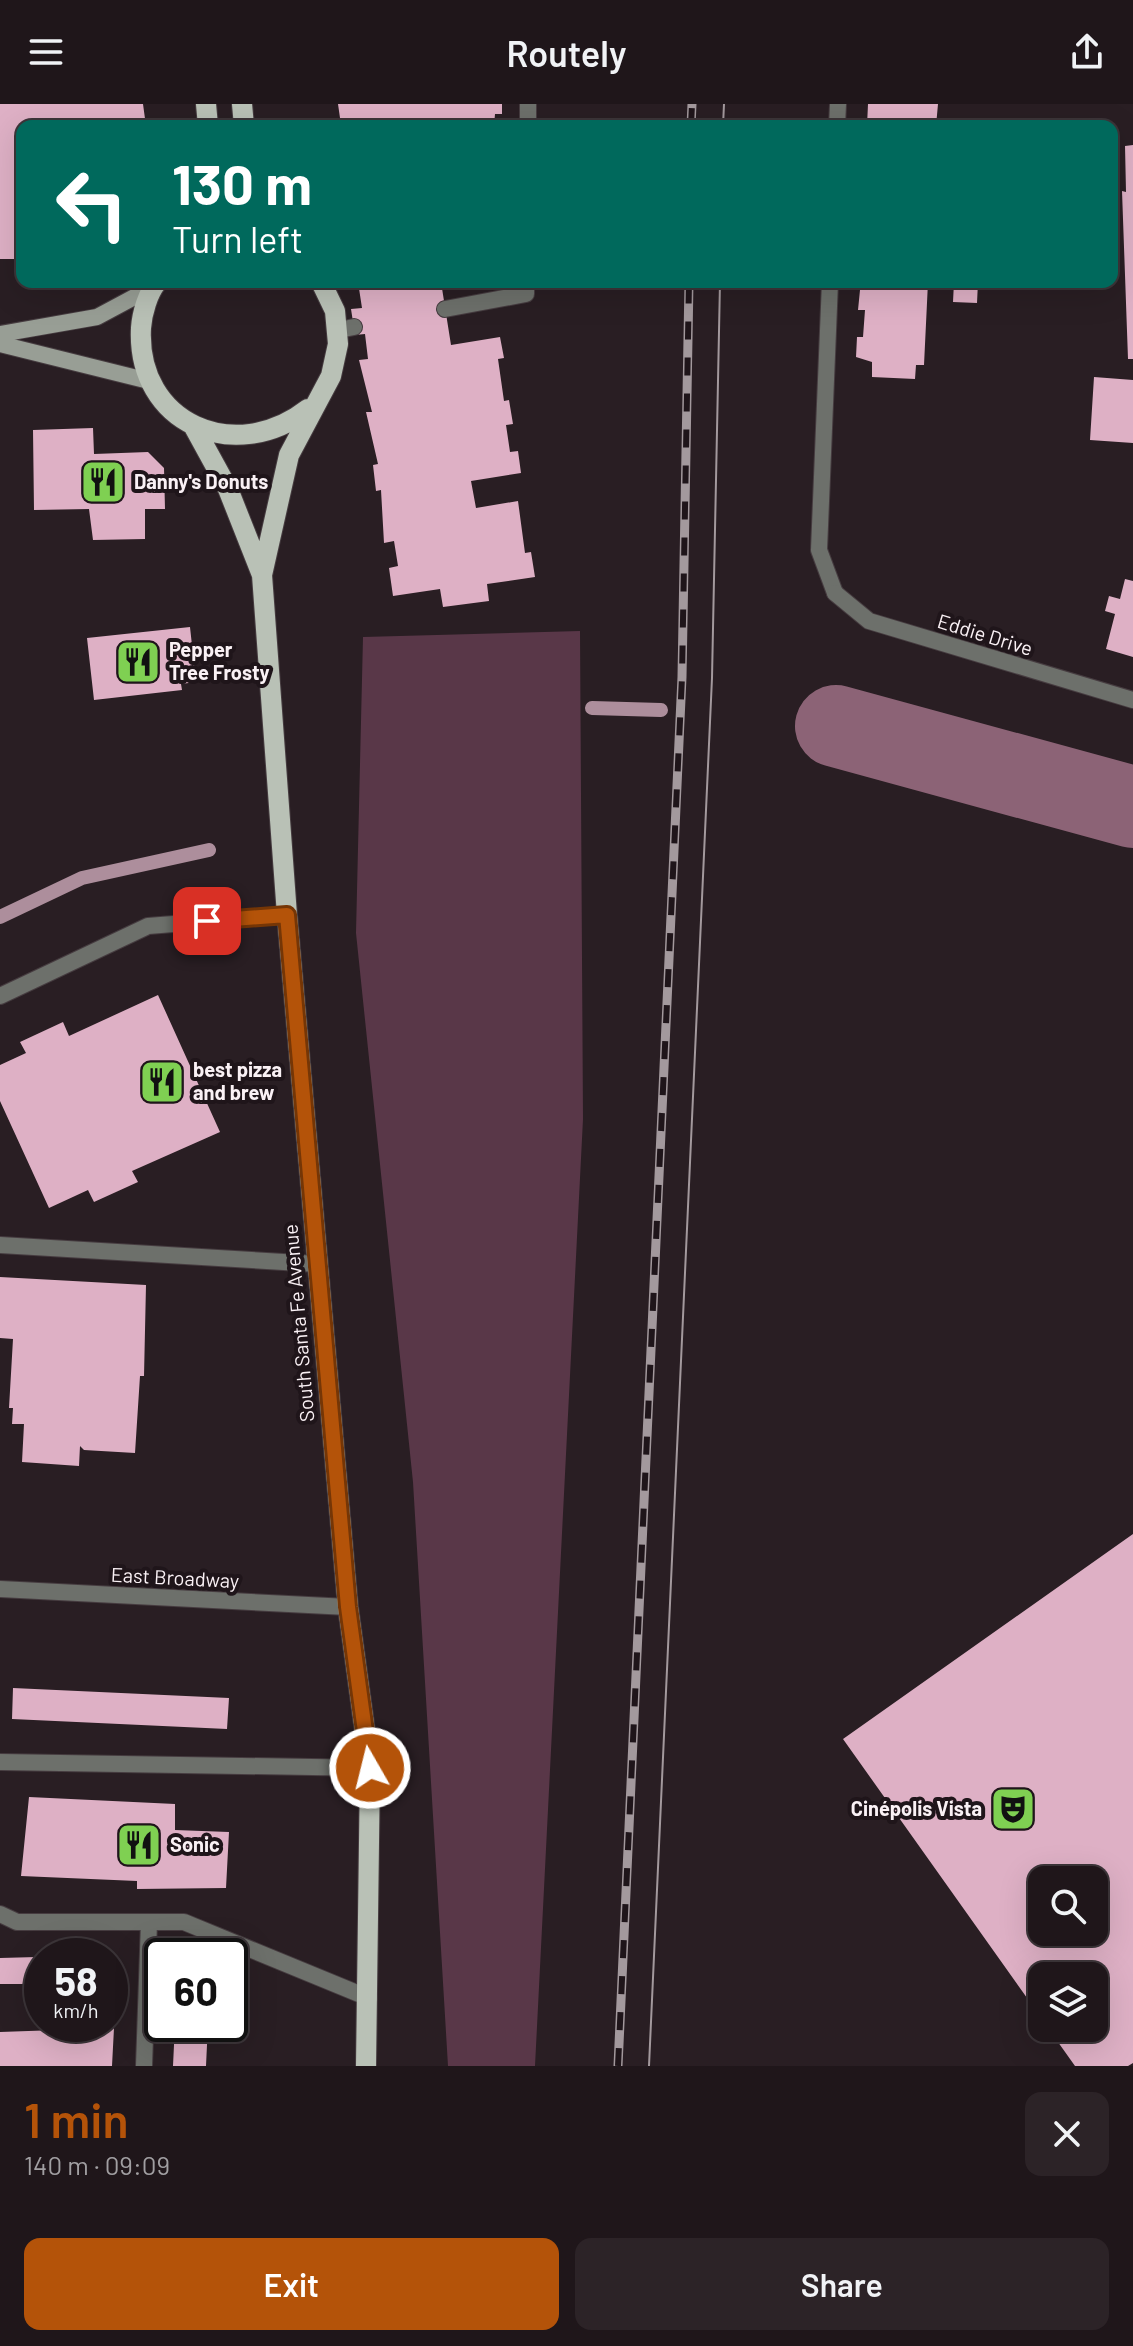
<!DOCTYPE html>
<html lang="en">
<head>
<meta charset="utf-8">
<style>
  body { margin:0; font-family:Barlow,sans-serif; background:#2c2327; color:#f1f3f6; height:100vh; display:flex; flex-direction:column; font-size:30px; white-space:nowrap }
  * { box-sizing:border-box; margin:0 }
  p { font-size:26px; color:#a19fa2 }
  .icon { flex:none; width:44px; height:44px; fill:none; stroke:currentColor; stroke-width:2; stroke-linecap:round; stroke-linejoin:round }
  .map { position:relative; height:1962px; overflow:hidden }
  .panel { display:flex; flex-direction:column; background:#1f161a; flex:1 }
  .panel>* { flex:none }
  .hud { position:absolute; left:16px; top:16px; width:1102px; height:168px; border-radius:16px; box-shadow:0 8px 32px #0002,0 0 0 2px #3c3539; background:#00695c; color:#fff; overflow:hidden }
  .controls { position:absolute; left:1028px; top:1762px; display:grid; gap:16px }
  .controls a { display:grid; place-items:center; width:80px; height:80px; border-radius:16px; background:#1f161a; box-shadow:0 8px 32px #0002,0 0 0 2px #3c3539; font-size:40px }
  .speed { position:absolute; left:24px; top:1834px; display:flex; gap:16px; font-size:40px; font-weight:700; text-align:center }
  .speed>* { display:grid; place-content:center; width:104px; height:104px; border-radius:50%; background:#1f161a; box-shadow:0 8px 32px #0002,0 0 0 2px #3c3539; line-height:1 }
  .speed small { font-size:20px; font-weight:400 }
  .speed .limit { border:4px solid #111; border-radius:12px; background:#fff; color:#111 }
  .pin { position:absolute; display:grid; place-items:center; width:68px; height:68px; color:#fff; margin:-34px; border-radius:16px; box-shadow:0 4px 12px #0006 }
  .me { position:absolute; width:88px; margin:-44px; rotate:352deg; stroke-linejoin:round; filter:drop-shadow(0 0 6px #0008) }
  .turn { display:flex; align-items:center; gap:28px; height:168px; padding:0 24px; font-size:36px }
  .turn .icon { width:104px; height:104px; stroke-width:2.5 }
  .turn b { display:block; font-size:56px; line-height:68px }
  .round { display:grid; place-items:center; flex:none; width:84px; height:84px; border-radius:16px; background:#2c2327 }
  .summary { display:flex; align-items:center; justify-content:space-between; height:136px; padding:0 24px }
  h1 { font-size:48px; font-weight:600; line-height:60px; color:#b45309 }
  .button { display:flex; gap:16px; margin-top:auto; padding:16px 24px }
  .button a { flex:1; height:92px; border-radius:16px; background:#b45309; color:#fff; font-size:32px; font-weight:600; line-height:92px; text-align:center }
  .button a+a { background:#2c2327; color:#f1f3f6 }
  header { display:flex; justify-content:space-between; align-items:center; height:104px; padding:0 24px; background:#1f161a; font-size:36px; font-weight:600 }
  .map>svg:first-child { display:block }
  .green { fill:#593748 }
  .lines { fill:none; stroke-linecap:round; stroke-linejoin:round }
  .stream { stroke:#ad8e9c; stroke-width:14 }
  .river { stroke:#8c6376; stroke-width:82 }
  .building { fill:#deb0c5; fill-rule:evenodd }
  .service-casing { stroke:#463c40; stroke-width:18 }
  .minor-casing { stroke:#463c40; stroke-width:18 }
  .tertiary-casing { stroke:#463c40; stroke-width:18 }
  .secondary-casing { stroke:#463c40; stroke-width:18 }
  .primary-casing { stroke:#463c40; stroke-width:22 }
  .service { stroke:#6d706b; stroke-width:16 }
  .minor { stroke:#6d706b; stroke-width:16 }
  .tertiary { stroke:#6d706b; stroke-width:16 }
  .secondary { stroke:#989e95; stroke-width:16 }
  .primary { stroke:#b9c1b6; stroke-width:20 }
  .tram { stroke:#a3999d; stroke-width:2 }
  .rail-casing { stroke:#a3999d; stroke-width:9 }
  .rail { stroke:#1f151a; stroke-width:6; stroke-dasharray:18; stroke-linecap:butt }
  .route-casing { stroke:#753606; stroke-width:20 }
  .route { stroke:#b45309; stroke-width:14 }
  .labels { text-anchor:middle; stroke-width:8; stroke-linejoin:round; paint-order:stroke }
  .poi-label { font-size:20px; font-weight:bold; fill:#faf1f5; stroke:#1f151a; text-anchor:start }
  .street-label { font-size:20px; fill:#faf1f5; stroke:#1f151a }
</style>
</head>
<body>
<header><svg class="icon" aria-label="menu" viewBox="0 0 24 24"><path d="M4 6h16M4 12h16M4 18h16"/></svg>Routely<svg class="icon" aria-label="share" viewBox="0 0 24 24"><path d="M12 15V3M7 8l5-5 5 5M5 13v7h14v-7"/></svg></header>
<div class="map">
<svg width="1133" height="1962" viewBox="0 0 1133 1962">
  <rect width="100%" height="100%" fill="#291e23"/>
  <!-- green -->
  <path class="green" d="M 580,527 L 583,1015 L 535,1962 L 448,1962 L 413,1378 L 356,829 L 363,533 Z"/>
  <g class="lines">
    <!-- stream -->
    <path class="stream" d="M 592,604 L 661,606
      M 0,813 L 82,774 L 209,746"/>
    <!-- river -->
    <path class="river" d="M 836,622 L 1133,703"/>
  </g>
  <!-- building -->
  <path class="building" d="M 0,0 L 143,0 L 146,22 L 22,22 L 22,155 L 0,155 Z
    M 338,0 L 502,0 L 502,10 L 495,10 L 494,22 L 322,22 L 321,17 L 340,14 Z
    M 868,0 L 938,0 L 936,22 L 867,22 Z
    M 1133,41 L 1133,255 L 1128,255 L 1122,87 L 1126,88 L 1125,42 Z
    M 358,178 L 441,178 L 451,241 L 500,233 L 504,254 L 498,255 L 504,297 L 509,296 L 513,320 L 506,321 L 510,348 L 518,347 L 521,369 L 471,377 L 476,404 L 518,397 L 525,449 L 531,448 L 535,473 L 487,480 L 489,497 L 443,503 L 440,485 L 393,492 L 389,464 L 398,462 L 394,437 L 384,439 L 381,386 L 376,387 L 373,361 L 378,360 L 366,308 L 372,308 L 359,256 L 368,255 L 365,230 L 355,231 L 351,205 L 362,204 Z
    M 865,178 L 928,178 L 924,261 L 916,261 L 915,275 L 872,273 L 872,258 L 856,253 L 857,233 L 863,233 L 865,206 L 858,206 L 860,186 L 865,186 Z
    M 954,178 L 978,178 L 977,199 L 953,198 Z
    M 1094,273 L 1133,276 L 1133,339 L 1090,336 Z
    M 93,324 L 94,350 L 148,348 L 164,364 L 165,405 L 145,405 L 145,435 L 93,436 L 89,405 L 34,406 L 33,326 Z
    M 1125,475 L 1133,477 L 1133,553 L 1106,545 L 1115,510 L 1105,507 L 1109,492 L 1120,495 Z
    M 190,523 L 196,578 L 181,580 L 182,586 L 94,596 L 87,534 Z
    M 158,891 L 220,1028 L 132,1067 L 138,1078 L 94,1098 L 88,1086 L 49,1104 L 0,997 L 0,961 L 26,949 L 20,938 L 63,918 L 69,932 Z
    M 0,1173 L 146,1181 L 144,1272 L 140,1272 L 135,1349 L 84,1346 L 80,1342 L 79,1362 L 22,1358 L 24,1320 L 12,1320 L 13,1304 L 9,1304 L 13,1235 L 0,1234 Z
    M 1133,1430 L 1133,1959 L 1128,1962 L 1075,1962 L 1048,1924 L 1094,1924 L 1094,1872 L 1042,1872 L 1042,1915 L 843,1635 ZM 1042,1776 L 1094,1776 L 1094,1828 L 1042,1828 Z
    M 13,1584 L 229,1594 L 227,1625 L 12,1615 Z
    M 29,1693 L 175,1700 L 175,1726 L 229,1728 L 226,1784 L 137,1785 L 137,1777 L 21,1772 Z
    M 37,1853 L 38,1880 L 0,1880 L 0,1854 Z
    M 175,1920 L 208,1920 L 206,1962 L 173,1962 Z
    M 114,1924 L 112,1962 L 0,1962 L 0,1928 Z"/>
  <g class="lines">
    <!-- service casing -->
    <g class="service-casing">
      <path id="service" d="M 528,22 L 528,0
        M 837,22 L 838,0
        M 830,178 L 819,446 L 835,489
        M 445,205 L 526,190 L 526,178
        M 339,226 L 354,223
        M 0,892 L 148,822 L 287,811
        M 0,1141 L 317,1160
        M 0,1658 L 370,1664
        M 0,1810 L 17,1818 L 184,1818 L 369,1894
        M 144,1962 L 149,1818"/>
    </g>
    <!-- minor casing -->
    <g class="minor-casing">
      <path id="minor" d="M 835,489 L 869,517 L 1133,596"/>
    </g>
    <!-- tertiary casing -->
    <g class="tertiary-casing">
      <path id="tertiary" d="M 0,1485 L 348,1503"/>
    </g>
    <!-- secondary casing -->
    <g class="secondary-casing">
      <path id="secondary" d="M 0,230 L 97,213 L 153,183
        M 0,240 L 149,277"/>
    </g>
    <!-- primary casing -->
    <g class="primary-casing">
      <path id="primary" d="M 206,0 L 208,22
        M 242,0 L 244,22
        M 157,178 C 148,189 142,209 141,224 C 136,320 235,362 308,305
        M 321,178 L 335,207 L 338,240 L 331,272 L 289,351 L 262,471 L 287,811 L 348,1503 L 370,1664 L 366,1962
        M 194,323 L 228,385 L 262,471"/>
    </g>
    <!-- service -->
    <use href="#service" class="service"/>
    <!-- minor -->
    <use href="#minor" class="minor"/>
    <!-- tertiary -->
    <use href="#tertiary" class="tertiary"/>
    <!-- secondary -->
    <use href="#secondary" class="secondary"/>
    <!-- primary -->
    <use href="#primary" class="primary"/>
    <!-- tram -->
    <path class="tram" d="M 723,22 L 724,0
      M 649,1962 L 712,574 L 720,178"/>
    <!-- rail casing -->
    <g class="rail-casing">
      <path id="rail" d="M 691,22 L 692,0
        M 618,1962 L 682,573 L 689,178"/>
    </g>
    <!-- rail -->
    <use href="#rail" class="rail"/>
  </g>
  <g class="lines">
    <!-- route casing -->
    <g class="route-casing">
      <path id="route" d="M 207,817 L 287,811 L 348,1503 L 370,1664"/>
    </g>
    <!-- route -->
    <use href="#route" class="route"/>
  </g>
  <!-- icons -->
  <defs>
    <g id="restaurant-square" transform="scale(2.3)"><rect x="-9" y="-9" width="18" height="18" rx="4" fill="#7fd052" stroke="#1f151a"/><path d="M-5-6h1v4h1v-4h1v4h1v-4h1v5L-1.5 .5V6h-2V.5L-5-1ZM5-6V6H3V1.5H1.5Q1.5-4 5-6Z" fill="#111"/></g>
    <g id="theatre-square" transform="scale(2.3)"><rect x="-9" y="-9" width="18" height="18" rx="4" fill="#7fd052" stroke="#1f151a"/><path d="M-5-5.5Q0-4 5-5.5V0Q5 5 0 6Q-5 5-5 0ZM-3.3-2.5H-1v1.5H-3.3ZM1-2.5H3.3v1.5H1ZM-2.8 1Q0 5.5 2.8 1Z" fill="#111"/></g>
  </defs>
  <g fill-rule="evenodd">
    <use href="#restaurant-square" x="103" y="378"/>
    <use href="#restaurant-square" x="138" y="558"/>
    <use href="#restaurant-square" x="162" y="978"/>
    <use href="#theatre-square" x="1013" y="1705"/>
    <use href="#restaurant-square" x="139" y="1741"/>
  </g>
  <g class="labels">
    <!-- poi labels -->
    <g class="poi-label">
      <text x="134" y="385">Danny's Donuts</text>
      <text x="169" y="553">Pepper<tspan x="169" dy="23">Tree Frosty</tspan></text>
      <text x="193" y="973">best pizza<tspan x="193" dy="23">and brew</tspan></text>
      <text x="982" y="1712" text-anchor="end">Cinépolis Vista</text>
      <text x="170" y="1748">Sonic</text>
    </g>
    <!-- street labels -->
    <g class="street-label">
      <text transform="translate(985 531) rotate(17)" y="7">Eddie Drive</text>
      <text transform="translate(299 1219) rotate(-95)" y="7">South Santa Fe Avenue</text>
      <text transform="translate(175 1474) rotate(3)" y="7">East Broadway</text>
    </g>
  </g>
</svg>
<div class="controls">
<a><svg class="icon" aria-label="search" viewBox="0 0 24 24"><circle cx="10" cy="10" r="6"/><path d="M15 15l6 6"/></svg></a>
<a><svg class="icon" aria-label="layers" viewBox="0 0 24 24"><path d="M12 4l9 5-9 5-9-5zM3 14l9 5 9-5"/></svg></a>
</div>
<div class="speed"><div>58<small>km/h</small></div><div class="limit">60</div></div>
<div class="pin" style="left:207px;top:817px;background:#d93025"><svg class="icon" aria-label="arrive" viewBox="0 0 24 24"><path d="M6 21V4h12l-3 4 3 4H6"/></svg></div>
<svg class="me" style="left:370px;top:1664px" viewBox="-20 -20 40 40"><circle r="17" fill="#b45309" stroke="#fff" stroke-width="3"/><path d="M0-11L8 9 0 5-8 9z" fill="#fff"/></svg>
<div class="hud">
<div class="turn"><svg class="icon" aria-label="left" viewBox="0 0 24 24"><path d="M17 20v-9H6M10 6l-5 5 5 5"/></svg><div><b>130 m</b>Turn left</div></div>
</div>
</div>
<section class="panel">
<div class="summary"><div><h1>1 min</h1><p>140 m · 09:09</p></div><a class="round"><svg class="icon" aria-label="close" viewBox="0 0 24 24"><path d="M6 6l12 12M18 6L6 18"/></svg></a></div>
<div class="button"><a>Exit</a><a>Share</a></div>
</section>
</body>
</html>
